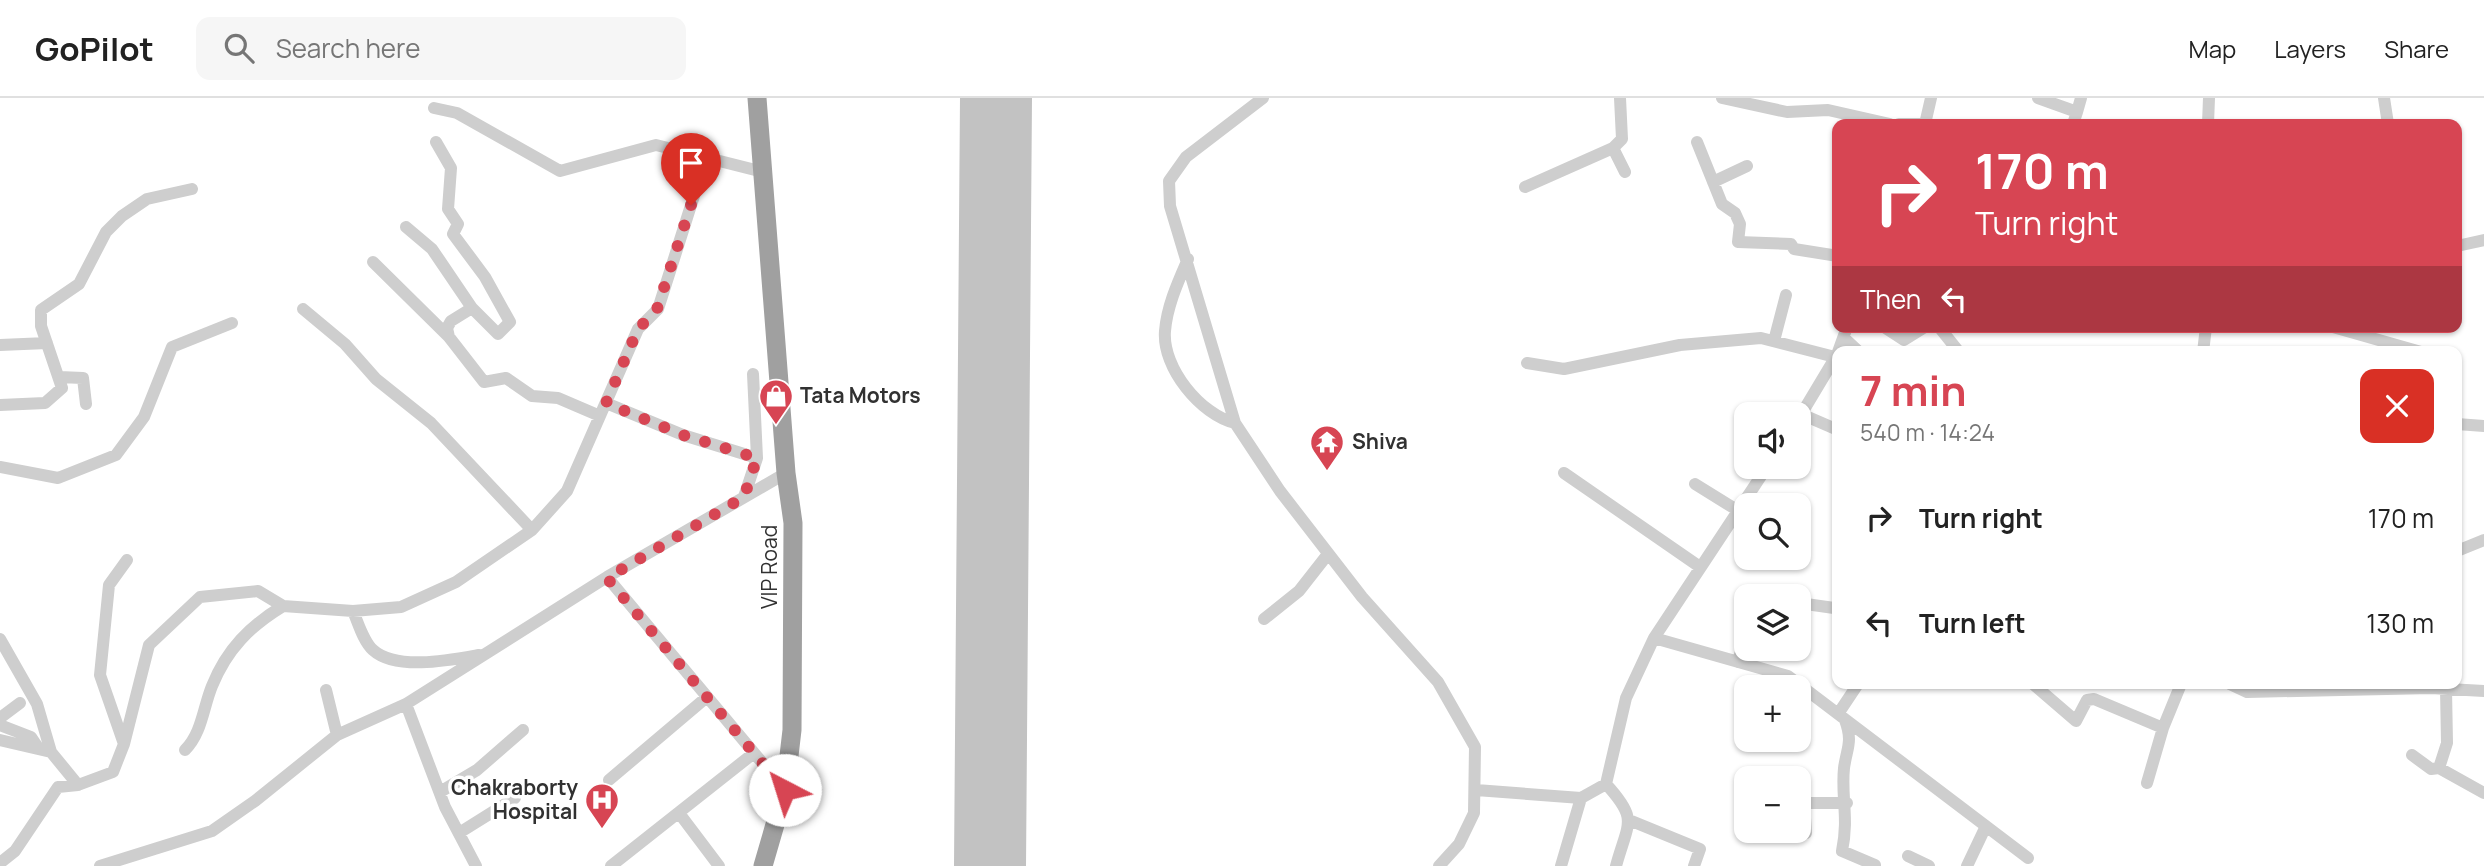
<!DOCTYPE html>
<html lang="en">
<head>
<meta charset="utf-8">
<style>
  body { margin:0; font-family:Manrope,sans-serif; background:#f6f6f6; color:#222; height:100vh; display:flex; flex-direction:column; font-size:26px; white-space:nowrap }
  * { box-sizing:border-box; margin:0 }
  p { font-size:23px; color:#767676 }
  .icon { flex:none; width:38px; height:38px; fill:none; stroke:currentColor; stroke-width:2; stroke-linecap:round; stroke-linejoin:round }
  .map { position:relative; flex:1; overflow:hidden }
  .side { position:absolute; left:1832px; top:248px; width:630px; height:343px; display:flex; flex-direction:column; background:#fff; border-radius:14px; box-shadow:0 2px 5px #0004 }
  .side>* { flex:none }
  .banner { position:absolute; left:1832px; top:21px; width:630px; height:214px; border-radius:14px; box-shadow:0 2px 5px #0004; background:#d74553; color:#fff; overflow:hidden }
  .buttons { position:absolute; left:1734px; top:304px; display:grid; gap:14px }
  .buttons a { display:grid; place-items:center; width:77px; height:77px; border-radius:14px; background:#fff; box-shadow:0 2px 5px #0004; font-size:35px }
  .pin { position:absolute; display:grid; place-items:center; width:60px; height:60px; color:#fff; margin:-72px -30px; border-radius:50% 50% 50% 0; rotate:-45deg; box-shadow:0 0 7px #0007 }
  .pin .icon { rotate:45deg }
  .me { position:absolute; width:77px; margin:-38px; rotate:320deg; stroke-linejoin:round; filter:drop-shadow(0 0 5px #0008) }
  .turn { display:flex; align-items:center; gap:24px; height:147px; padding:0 28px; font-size:32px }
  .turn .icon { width:91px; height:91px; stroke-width:2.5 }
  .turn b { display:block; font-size:49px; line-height:60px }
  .then { display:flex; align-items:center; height:66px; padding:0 28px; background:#0003; gap:14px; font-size:26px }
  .round { display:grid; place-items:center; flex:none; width:74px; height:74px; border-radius:14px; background:#f6f6f6 }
  .overview { display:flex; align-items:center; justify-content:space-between; height:119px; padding:0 28px }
  h1 { font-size:42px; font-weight:700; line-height:52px; color:#d74553 }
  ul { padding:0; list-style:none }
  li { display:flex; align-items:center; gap:21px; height:105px; padding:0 28px }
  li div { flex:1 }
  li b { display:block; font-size:26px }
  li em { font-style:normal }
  header { display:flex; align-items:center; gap:42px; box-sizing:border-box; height:98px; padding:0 35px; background:#fff; border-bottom:2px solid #e0e0e0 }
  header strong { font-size:33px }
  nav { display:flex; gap:38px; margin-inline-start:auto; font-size:24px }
  .search { width:490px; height:63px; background:#f6f6f6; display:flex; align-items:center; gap:18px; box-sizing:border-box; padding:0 24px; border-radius:14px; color:#767676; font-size:26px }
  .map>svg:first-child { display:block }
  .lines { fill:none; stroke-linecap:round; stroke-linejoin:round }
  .runway { stroke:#c2c2c2; stroke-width:72 }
  .minor { stroke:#cecece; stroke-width:12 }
  .trunk { stroke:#a0a0a0; stroke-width:19 }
  .route { stroke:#d74553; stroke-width:12; stroke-dasharray:0 21.6 }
  .labels { text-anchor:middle; stroke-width:7; stroke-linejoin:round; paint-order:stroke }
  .poi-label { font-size:21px; font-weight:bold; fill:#313131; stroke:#fff; text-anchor:start }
  .street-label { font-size:21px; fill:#313131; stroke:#fff }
</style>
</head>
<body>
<header>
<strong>GoPilot</strong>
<div class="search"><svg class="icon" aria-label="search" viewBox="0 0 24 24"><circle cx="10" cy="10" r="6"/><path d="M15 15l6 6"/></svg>Search here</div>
<nav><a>Map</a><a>Layers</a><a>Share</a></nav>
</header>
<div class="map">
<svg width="2484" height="768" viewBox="0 0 2484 768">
  <rect width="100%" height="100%" fill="#fff"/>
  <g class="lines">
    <!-- runway -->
    <path class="runway" d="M 990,768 L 996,0"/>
    <!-- minor -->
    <path class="minor" d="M 1263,0 L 1186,59 L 1169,83 L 1170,108 L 1235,325 L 1280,393 L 1362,499 L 1438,584 L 1475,649 L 1474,715 L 1459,746 L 1439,768
      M 1722,0 L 1787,14 L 1828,12 L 1890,26
      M 2038,0 L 2077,14 L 2073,26
      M 2384,0 L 2388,26
      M 434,10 L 457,15 L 560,73 L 656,47 L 763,74
      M 2077,14 L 2081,0
      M 1899,26 L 1925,26 L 1931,0
      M 2208,26 L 2209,0
      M 1697,44 L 1722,106 L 1735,115 L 1740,126 L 1738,144 L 1791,146 L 1794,151 L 1838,158
      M 1613,50 L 1625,74
      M 1713,84 L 1747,68
      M 1525,89 L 1613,50 L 1622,41 L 1620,0
      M 406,129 L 432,151 L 472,210 L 498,236 L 510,224 L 485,179 L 453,136 L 458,126 L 448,111 L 451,70 L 436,44
      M 2457,148 L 2484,142
      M 1188,161 C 1178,184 1167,208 1165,233 C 1162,270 1201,317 1235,325
      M 373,164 L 449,239 L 484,284 L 506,280 L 532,298 L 558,300 L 600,318
      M 303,211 L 345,246 L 376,281 L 431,325 L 532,432
      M 1884,229 L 1904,242 L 1925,229
      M 1939,229 L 1959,254
      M 2333,229 L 2421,254
      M 449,239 L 447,230 L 451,223 L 472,210
      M 1844,240 L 1859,254
      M 1774,243 L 1786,197
      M 0,247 L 47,245
      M 1838,254 L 1847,229
      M 2203,254 L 2206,229
      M 1527,265 L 1564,271 L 1680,247 L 1761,240 L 1835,259
      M 59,279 L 83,280 L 86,306
      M 606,305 L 683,337 L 757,360
      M 0,307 L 45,305 L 62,290 L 41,228 L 41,212 L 79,186 L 106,134 L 122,118 L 147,101 L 192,91
      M 1801,316 L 1838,332
      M 1799,320 L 1838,255
      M 2457,326 L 2484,328
      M 0,369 L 58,380 L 116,357 L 144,319 L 172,249 L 232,225
      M 1564,375 L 1700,469
      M 1695,386 L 1737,412
      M 744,399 L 757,360 L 753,276
      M 2457,453 L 2484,442
      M 607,479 L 785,692
      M 1799,505 L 1834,510 L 1838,508
      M 353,513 C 358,524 363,543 373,552 C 396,573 451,562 479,557
      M 1264,521 L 1299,493 L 1328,456
      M 1654,540 L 1788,578 L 2028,760
      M 0,541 L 37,606 L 51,654
      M 1738,564 L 1746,536
      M 2033,586 L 2076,623 L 2087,602 L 2094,601 L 2163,630
      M 2230,586 L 2247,594 L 2431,590 L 2484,593
      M 326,592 L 337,637
      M 406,606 L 445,709 L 476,768
      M 1838,616 L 1858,586
      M 0,620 L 20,605
      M 1845,622 C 1853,644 1847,649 1844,670 C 1841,699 1849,720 1842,753 L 1875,767
      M 0,627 L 31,639 L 39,651
      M 0,642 L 51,654 L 78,687
      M 124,646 L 100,577 L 109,487 L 127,462
      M 185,652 C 202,635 203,610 212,588 C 227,551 250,528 283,508
      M 2412,657 L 2431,671 L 2439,670 L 2484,695
      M 2439,670 L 2447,645 L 2446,591
      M 609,682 L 707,599
      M 2147,685 L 2163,630 L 2181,586
      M 1606,686 C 1639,722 1628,724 1616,768
      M 1476,692 L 1581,700
      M 440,694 L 477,672 L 523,632
      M 679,715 L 719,768
      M 1629,722 L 1700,751 L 1694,768
      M 459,735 L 515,700
      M 1806,735 L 1804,705 L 1847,705
      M 1908,758 L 1929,768
      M 0,765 L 15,753 L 58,689 L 78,687 L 113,674 L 124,646 L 149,547 L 200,499 L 258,493 L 283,508 L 353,513 L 401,509 L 456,484 L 532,432 L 567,393 L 638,231 L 658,211 L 707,57
      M 100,768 L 212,733 L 255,703 L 337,637 L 406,606 L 607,479 L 786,375
      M 611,768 L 754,655
      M 1561,768 L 1581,700 L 1606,686 L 1626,600 L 1654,540 L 1767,369
      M 1967,768 L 1986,728"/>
    <!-- trunk -->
    <path class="trunk" d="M 757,0 L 786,375 L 793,425 L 792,632 L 785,692 L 763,768"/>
  </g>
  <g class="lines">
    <!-- route -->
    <path class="route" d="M 691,107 L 657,211 L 638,231 L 606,305 L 683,337 L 757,360 L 744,399 L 607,480 L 785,692"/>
  </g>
  <!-- icons -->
  <defs>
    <g id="shop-pin" transform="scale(1.75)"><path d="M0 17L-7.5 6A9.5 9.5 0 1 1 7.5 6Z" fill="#d74553" stroke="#fff"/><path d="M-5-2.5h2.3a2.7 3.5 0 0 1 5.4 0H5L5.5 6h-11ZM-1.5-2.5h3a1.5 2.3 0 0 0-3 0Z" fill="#fff"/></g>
    <g id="temple-pin" transform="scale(1.75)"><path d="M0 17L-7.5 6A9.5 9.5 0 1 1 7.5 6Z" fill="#d74553" stroke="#fff"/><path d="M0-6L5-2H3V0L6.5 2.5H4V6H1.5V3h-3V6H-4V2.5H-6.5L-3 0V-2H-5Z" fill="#fff"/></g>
    <g id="hospital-pin" transform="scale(1.75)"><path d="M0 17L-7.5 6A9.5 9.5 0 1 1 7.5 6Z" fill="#d74553" stroke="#fff"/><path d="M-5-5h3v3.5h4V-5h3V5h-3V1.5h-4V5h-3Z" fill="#fff"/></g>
  </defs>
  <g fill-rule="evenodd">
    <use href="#shop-pin" x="776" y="298"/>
    <use href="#temple-pin" x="1327" y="344"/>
    <use href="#hospital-pin" x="602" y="702"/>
  </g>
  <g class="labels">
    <!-- poi labels -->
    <g class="poi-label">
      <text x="800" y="305">Tata Motors</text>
      <text x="1352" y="351">Shiva</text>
      <text x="578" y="697" text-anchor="end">Chakraborty<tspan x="578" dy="24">Hospital</tspan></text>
    </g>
    <!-- street labels -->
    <g class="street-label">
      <text transform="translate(770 469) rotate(-90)" y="7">VIP Road</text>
    </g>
  </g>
</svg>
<div class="buttons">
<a><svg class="icon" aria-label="sound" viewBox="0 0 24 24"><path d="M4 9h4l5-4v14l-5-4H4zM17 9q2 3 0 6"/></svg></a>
<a><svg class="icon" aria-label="search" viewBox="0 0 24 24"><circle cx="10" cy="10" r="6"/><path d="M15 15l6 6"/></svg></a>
<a><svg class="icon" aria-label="layers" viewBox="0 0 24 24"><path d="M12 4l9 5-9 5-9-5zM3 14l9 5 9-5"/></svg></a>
<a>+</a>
<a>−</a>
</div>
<div class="pin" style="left:691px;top:107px;background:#d93025"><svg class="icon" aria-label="arrive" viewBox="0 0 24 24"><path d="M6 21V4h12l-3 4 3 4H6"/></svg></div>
<svg class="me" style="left:785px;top:692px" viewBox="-20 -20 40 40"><circle r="19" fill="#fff"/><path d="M0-13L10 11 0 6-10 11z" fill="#d74553"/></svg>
<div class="banner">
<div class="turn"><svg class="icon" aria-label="right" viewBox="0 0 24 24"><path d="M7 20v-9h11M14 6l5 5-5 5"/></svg><div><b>170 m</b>Turn right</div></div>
<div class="then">Then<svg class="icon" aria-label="left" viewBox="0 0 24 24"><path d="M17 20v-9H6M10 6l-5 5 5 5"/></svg></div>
</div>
<section class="side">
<div class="overview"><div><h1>7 min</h1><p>540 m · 14:24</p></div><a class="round" style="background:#d93025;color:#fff"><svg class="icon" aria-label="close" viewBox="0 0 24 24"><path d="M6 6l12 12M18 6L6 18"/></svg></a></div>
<ul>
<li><svg class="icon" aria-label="right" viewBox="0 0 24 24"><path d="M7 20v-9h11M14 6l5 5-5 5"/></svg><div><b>Turn right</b></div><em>170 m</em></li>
<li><svg class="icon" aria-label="left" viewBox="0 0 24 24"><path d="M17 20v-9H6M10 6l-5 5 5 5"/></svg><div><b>Turn left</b></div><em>130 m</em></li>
</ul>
</section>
</div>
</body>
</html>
